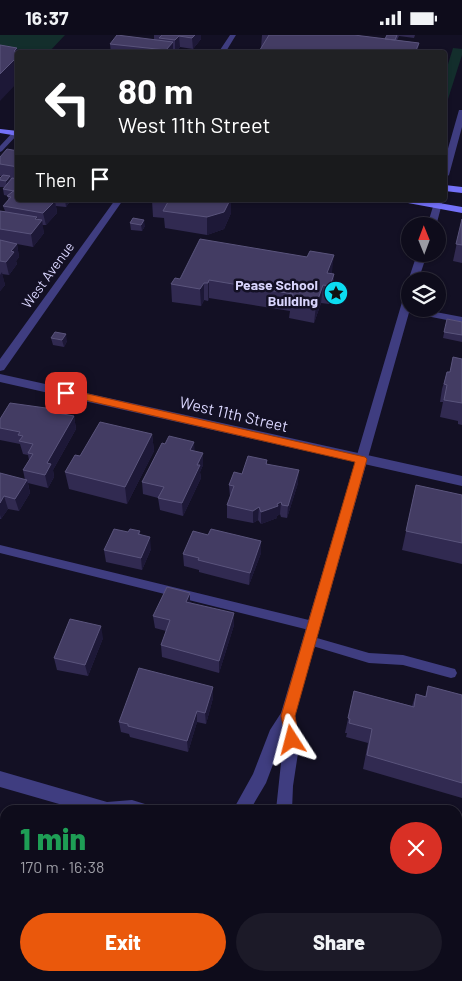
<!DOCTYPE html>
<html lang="en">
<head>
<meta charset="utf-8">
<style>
  body { margin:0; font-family:Barlow,sans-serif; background:#1c1a28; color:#f1f3f6; height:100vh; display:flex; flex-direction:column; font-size:19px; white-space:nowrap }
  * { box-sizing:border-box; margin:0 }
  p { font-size:16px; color:#9b9ba3 }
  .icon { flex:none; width:28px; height:28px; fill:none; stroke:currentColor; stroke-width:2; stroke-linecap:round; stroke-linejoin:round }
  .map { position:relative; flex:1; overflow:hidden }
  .drawer { position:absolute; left:0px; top:770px; width:462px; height:176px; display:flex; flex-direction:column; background:#0e0c1b; border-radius:15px 15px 0 0; box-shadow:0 1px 4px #0004,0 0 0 1px #2e2c3a }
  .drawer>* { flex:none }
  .guide { position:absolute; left:15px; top:15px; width:432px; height:152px; border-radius:5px; box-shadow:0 1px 4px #0004,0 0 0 1px #2e2c3a; background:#202124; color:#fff; overflow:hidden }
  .needle { width:32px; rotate:359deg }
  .buttons { position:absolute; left:401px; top:182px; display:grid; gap:10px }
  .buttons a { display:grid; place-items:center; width:45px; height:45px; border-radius:50%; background:#0e0c1b; box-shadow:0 1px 4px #0004,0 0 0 1px #2e2c3a; font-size:25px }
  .pin { position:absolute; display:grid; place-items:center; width:42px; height:42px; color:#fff; margin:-21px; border-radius:10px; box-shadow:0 2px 8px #0006 }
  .me { position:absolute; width:55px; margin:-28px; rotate:351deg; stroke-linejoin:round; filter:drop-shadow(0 0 4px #0008) }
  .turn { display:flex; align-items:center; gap:18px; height:105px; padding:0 20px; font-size:22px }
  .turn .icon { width:65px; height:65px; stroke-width:2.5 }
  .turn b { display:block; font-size:35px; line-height:42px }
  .then { display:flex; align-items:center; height:48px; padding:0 20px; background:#0003; gap:10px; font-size:19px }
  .round { display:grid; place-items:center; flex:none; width:52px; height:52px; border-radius:26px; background:#1c1a28 }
  .headline { display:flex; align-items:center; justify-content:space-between; height:85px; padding:0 20px }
  h1 { font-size:30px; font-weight:800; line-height:38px; color:#1e9e55 }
  .primary-button { display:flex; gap:10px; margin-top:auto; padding:10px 20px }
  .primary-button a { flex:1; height:58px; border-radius:30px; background:#ea580c; color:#fff; font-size:20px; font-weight:800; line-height:58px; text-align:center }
  .primary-button a+a { background:#1c1a28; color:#f1f3f6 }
  .status { display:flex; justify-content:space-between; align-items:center; height:35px; padding:0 25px; background:#0e0c1b; direction:ltr }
  .status svg { height:14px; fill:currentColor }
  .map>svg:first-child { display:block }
  .green { fill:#132e2c }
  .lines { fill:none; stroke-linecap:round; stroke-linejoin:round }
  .service { fill:#3f3d80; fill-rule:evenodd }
  .minor { fill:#3f3d80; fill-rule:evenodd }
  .tertiary { fill:#3f3d80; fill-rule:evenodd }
  .secondary { fill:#7471f8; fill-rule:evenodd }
  .wall { fill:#312a51 }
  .shaded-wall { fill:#1d1837 }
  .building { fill:#433c63; stroke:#5a547c }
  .route { fill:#ea580c; stroke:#983908 }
  .labels { text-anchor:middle; stroke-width:5; stroke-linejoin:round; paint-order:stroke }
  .far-street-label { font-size:14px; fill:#d9d5fd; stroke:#131024 }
  .far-poi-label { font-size:14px; font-weight:bold; fill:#d9d5fd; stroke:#131024; text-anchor:end }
  .street-label { font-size:16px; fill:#d9d5fd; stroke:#131024 }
</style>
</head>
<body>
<div class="status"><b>16:37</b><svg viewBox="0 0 49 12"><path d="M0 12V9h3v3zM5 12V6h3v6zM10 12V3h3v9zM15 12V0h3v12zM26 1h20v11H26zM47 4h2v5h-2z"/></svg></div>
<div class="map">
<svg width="462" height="946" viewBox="0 0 462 946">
  <rect width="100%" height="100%" fill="#131024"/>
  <!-- green -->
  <path class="green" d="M 0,0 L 65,0 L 49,17 L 18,18 L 0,31 Z
    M 453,13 L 462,14 L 462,20 L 448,64 L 445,64 L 445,39 Z"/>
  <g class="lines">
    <!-- service -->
    <path class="service" d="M 13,97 L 17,97 L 18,99 L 2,116 L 0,117 L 0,111 Z
      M 404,271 L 462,282 L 462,288 L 401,276 L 401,272 Z
      M 0,510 L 313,586 L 317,588 L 319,591 L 317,594 L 313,596 L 0,518 Z
      M 310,601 L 369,618 L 403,620 L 451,633 L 455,634 L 457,638 L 455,642 L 451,643 L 403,630 L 369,628 L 306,609 L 304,606 L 306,603 Z"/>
    <!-- minor -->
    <path class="minor" d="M 230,0 L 236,0 L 225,18 L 218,18 Z
      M 459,75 L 462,75 L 462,92 L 449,140 L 445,143 L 445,124 Z
      M 115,165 L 123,165 L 4,335 L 0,336 L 0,324 Z
      M 435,165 L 443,165 L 436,191 L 427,191 Z
      M 417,219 L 427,219 L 418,246 L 410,246 L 410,248 L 408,246 Z
      M 410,254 L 410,274 L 295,681 L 300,705 L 293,751 L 292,775 L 276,775 L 284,700 L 266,748 L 250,775 L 233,775 L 253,739 L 270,695 L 281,678 L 405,257 Z
      M 0,736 L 107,767 L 132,765 L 145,769 L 147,775 L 80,775 L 0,752 Z
      M 458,874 L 462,875 L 462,893 L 458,891 Z
      M 197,941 L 215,941 L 214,946 L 196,946 Z
      M 220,941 L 238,941 L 237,946 L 219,946 Z"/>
    <!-- tertiary -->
    <path class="tertiary" d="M 0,339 L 462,441 L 462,451 L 0,347 Z"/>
    <!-- secondary -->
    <path class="secondary" d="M 0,94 L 18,96 L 18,101 L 0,98 Z
      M 445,150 L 462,152 L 462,158 L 445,156 Z
      M 404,165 L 422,165 L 462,172 L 462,178 L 408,168 Z"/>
  </g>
  <!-- wall -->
  <path class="wall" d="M 154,0 L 201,0 L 201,4 L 193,14 L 180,12 L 175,17 L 173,16 L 173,18 L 111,18 L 110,9 L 154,5 Z
    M 262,0 L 354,0 L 385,4 L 387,0 L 415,0 L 414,3 L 399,1 L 397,5 L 419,8 L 417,18 L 258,18 L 261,13 Z
    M 18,116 L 18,165 L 71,165 L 66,172 L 56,171 L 57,178 L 46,190 L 42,190 L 44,198 L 33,212 L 17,209 L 19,222 L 16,226 L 17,229 L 9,240 L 2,239 L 5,250 L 0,256 L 0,176 L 5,176 L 3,171 L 8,165 L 8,161 L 4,160 L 3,154 L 4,152 L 0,152 L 0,143 L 2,141 L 0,141 L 0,122 Z
    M 152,165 L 231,165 L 231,178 L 224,194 L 207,200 L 165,193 L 164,183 L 153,182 Z
    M 133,183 L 145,191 L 142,196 L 131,195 L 130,188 Z
    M 462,184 L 462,228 L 453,226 Z
    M 332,237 L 331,239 L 334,239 L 333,257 L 329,269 L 321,268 L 314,288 L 289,283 L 290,276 L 209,263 L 208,266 L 204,265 L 201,271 L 172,267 L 171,249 L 180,244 Z
    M 447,284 L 462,287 L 462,307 L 443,303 Z
    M 51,303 L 67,306 L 64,312 L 53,310 Z
    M 453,322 L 462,324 L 462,390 L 458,389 L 458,386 L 440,382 L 443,367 L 440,367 L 442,354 L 447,337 L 450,337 Z
    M 54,377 L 74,381 L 76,394 L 53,435 L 54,442 L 48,453 L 28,448 L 30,458 L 19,476 L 8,474 L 1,484 L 0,484 L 0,438 L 25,445 L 23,435 L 29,425 L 28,420 L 23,419 L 20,409 L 0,405 L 0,384 Z
    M 152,399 L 154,416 L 127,469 L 69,454 L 65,437 L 80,421 Z
    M 194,407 L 194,416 L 203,430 L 200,437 L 201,443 L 183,481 L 160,475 L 158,463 L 143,459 L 142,447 L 165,409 Z
    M 267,425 L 267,429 L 298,448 L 287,483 L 281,482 L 280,479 L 277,481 L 277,483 L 261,489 L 258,485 L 253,488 L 227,483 L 227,470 L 230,462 L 229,450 L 242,439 Z
    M 416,450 L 462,460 L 462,529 L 402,515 Z
    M 140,496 L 140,500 L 151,514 L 142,535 L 106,527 L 104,515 L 128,497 Z
    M 208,500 L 261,506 L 261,518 L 249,550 L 199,537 L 199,535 L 184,531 L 183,519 Z
    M 190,567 L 234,590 L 219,638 L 162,622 L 161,610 L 166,596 L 155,593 L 153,581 Z
    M 103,603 L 88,641 L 57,635 L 54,623 Z
    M 428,651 L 462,660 L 462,763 L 363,734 L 368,708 L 346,702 L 347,698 L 345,698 L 354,656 L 412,671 L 416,659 L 425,662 Z
    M 213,663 L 206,689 L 197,687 L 188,717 L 130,702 L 129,699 L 121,697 L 119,687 Z
    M 0,812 L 5,814 L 5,931 L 0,930 Z"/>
  <!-- shaded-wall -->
  <path class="shaded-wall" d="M 195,0 L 201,0 L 201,4 L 193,14 L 192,3 Z
    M 179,1 L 180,12 L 175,17 L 175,5 Z
    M 173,7 L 173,18 L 166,18 L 166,15 Z
    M 419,8 L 417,18 L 415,18 Z
    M 17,13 L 18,18 L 18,47 L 0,66 L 0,39 L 14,16 Z
    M 10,141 L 11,148 L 7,153 L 6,146 Z
    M 65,165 L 71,165 L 66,172 Z
    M 230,165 L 231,165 L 231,178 L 224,194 L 207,200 L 207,182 Z
    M 55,166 L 57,178 L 46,190 L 43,178 Z
    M 37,182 L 39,189 L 42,185 L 44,198 L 33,212 L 31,199 L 35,184 Z
    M 144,185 L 145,191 L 142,196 L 141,190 Z
    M 17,209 L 19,222 L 16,226 L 17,229 L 9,240 L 6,227 L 11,216 Z
    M 334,220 L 332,237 L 327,251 L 327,238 Z
    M 2,237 L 5,250 L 0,256 L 0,240 Z
    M 334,239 L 333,257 L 329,269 L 330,251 Z
    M 209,245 L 209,263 L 208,266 L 208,248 Z
    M 204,248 L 204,265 L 201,271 L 200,254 Z
    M 323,250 L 321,268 L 314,288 L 316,270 Z
    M 66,299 L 67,306 L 64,312 L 62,305 Z
    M 74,381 L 76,394 L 53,435 L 54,442 L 48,453 L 45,440 L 47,428 Z
    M 152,399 L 154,416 L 127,469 L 125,452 Z
    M 194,407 L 195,419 L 190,415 Z
    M 203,418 L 203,430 L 200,437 L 201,443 L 183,481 L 182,468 Z
    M 299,435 L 298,448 L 287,483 L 288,471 Z
    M 27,445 L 30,458 L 19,476 L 15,464 Z
    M 4,461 L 8,474 L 1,484 L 0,480 L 0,468 Z
    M 281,467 L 280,479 L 277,481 L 277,483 L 261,489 L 261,477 Z
    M 259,472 L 258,485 L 253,488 L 253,476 Z
    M 150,502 L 151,514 L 142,535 L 141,523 Z
    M 261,506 L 261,518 L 249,550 L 250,538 Z
    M 190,558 L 190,569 L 186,567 Z
    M 234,578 L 234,590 L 219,638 L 219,626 Z
    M 101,591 L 103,603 L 88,641 L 85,630 Z
    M 213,652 L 213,663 L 206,689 L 205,678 Z
    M 197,676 L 197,687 L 188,717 L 187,706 Z
    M 5,906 L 5,931 L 0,924 L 0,918 Z
    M 121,941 L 126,941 L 124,946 L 120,946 Z"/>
  <!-- building -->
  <path class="building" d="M 117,0 L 173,7 L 166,15 L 110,9 Z
    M 162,0 L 195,0 L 192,3 L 179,1 L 175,5 L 159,3 Z
    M 269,0 L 354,0 L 419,8 L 415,18 L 407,17 L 406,18 L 258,18 Z
    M 387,0 L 397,0 L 395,5 L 385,4 Z
    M 0,10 L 17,13 L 14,16 L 22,17 L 18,18 L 18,21 L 0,39 Z
    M 7,114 L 18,116 L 18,132 L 0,129 L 0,122 Z
    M 3,140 L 10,141 L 6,146 L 0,145 L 0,143 Z
    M 12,143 L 18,144 L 18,154 L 14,156 L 3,154 Z
    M 16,154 L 18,154 L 18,165 L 55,166 L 43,178 L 3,171 L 11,162 L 7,161 Z
    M 153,165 L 230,165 L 224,177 L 207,182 L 163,176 L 168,167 Z
    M 0,176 L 37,182 L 35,184 L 42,185 L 31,199 L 0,194 Z
    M 133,183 L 144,185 L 141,190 L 130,188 Z
    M 462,184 L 462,210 L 456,209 Z
    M 200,204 L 307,222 L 310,216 L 334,220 L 327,238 L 334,239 L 330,251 L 323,250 L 316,270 L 290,266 L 293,259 L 209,245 L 208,248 L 204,248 L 200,254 L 171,249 L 175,243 L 180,244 Z
    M 0,205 L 17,209 L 11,216 L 14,217 L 6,227 L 0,226 Z
    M 447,284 L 462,287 L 462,300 L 444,297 Z
    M 55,297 L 66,299 L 62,305 L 51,303 Z
    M 453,322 L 462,324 L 462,368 L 444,365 L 447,350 L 444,349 L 447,337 L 450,337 Z
    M 10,368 L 53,374 L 52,377 L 74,381 L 47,428 L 51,429 L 45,440 L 23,435 L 33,419 L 28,418 L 33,409 L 19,406 L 23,401 L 18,400 L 20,397 L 0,393 L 0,384 Z
    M 100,387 L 152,399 L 125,452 L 65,437 L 75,420 L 80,421 Z
    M 169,401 L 194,407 L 190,415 L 203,418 L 197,430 L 200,430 L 182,468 L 158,463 L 164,452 L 142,447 L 162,408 L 165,409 Z
    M 248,421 L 267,425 L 266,429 L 299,435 L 288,471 L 282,470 L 281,467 L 277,469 L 278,471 L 261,477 L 259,472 L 253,476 L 227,470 L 234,451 L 229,450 L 234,437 L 242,439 Z
    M 0,438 L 27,445 L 15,464 L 4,461 L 0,468 Z
    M 416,450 L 462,460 L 462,508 L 406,496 Z
    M 114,494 L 128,497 L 130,494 L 140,496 L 138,499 L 150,502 L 141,523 L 104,515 Z
    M 211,494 L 261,506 L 250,538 L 198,525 L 199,523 L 183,519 L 193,496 L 208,500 Z
    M 167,552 L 190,558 L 186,567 L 234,578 L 219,626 L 161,610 L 170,585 L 153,581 Z
    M 70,584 L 101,591 L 85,630 L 54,623 Z
    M 139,633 L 213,652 L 205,678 L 197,676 L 187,706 L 128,691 L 128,689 L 119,687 Z
    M 428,651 L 462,660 L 462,748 L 367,720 L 372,694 L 349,688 L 350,684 L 348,683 L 354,656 L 414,672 L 416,659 L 426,662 Z
    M 0,812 L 5,814 L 5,906 L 0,918 Z
    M 68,941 L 121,941 L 120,946 L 66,946 Z
    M 295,941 L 346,941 L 361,946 L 294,946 Z"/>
  <!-- route -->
  <path class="route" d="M 66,354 L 365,422 L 367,424 L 295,681 L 299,705 L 297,709 L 292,711 L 287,709 L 281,681 L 355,427 L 63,360 L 61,358 Z"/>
  <!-- icons -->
  <defs>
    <g id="sight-disc" transform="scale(1.25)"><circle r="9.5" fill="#0cdcf1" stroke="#131024"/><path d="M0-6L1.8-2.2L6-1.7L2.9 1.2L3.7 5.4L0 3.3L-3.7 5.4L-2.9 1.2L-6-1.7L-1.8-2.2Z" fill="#111"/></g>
  </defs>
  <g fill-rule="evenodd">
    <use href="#sight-disc" x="336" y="258"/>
  </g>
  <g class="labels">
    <!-- far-street labels -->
    <g class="far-street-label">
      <text transform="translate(48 240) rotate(-54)" y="5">West Avenue</text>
    </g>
    <!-- far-poi labels -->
    <g class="far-poi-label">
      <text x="318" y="255">Pease School<tspan x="318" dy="16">Building</tspan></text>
    </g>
    <!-- street labels -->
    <g class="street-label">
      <text transform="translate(234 379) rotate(13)" y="6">West 11th Street</text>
    </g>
  </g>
</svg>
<div class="buttons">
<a><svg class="needle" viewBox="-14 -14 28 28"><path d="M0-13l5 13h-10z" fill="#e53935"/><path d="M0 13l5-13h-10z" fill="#9b9ba3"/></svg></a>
<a><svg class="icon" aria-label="layers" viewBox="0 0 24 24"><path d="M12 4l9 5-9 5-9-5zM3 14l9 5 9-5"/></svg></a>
</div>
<div class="pin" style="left:66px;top:358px;background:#d93025"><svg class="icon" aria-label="arrive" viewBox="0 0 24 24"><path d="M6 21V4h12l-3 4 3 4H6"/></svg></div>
<svg class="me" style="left:292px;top:705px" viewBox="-20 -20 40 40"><path d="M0-17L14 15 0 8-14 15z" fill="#ea580c" stroke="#fff" stroke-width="4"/></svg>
<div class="guide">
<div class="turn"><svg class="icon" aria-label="left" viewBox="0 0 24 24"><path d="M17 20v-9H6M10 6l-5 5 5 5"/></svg><div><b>80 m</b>West 11th Street</div></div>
<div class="then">Then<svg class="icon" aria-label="arrive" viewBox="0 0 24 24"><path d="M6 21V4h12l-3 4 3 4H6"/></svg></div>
</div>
<section class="drawer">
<div class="headline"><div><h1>1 min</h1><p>170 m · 16:38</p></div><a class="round" style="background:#d93025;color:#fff"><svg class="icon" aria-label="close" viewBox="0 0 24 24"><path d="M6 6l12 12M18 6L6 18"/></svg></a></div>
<div class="primary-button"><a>Exit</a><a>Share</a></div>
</section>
</div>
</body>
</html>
